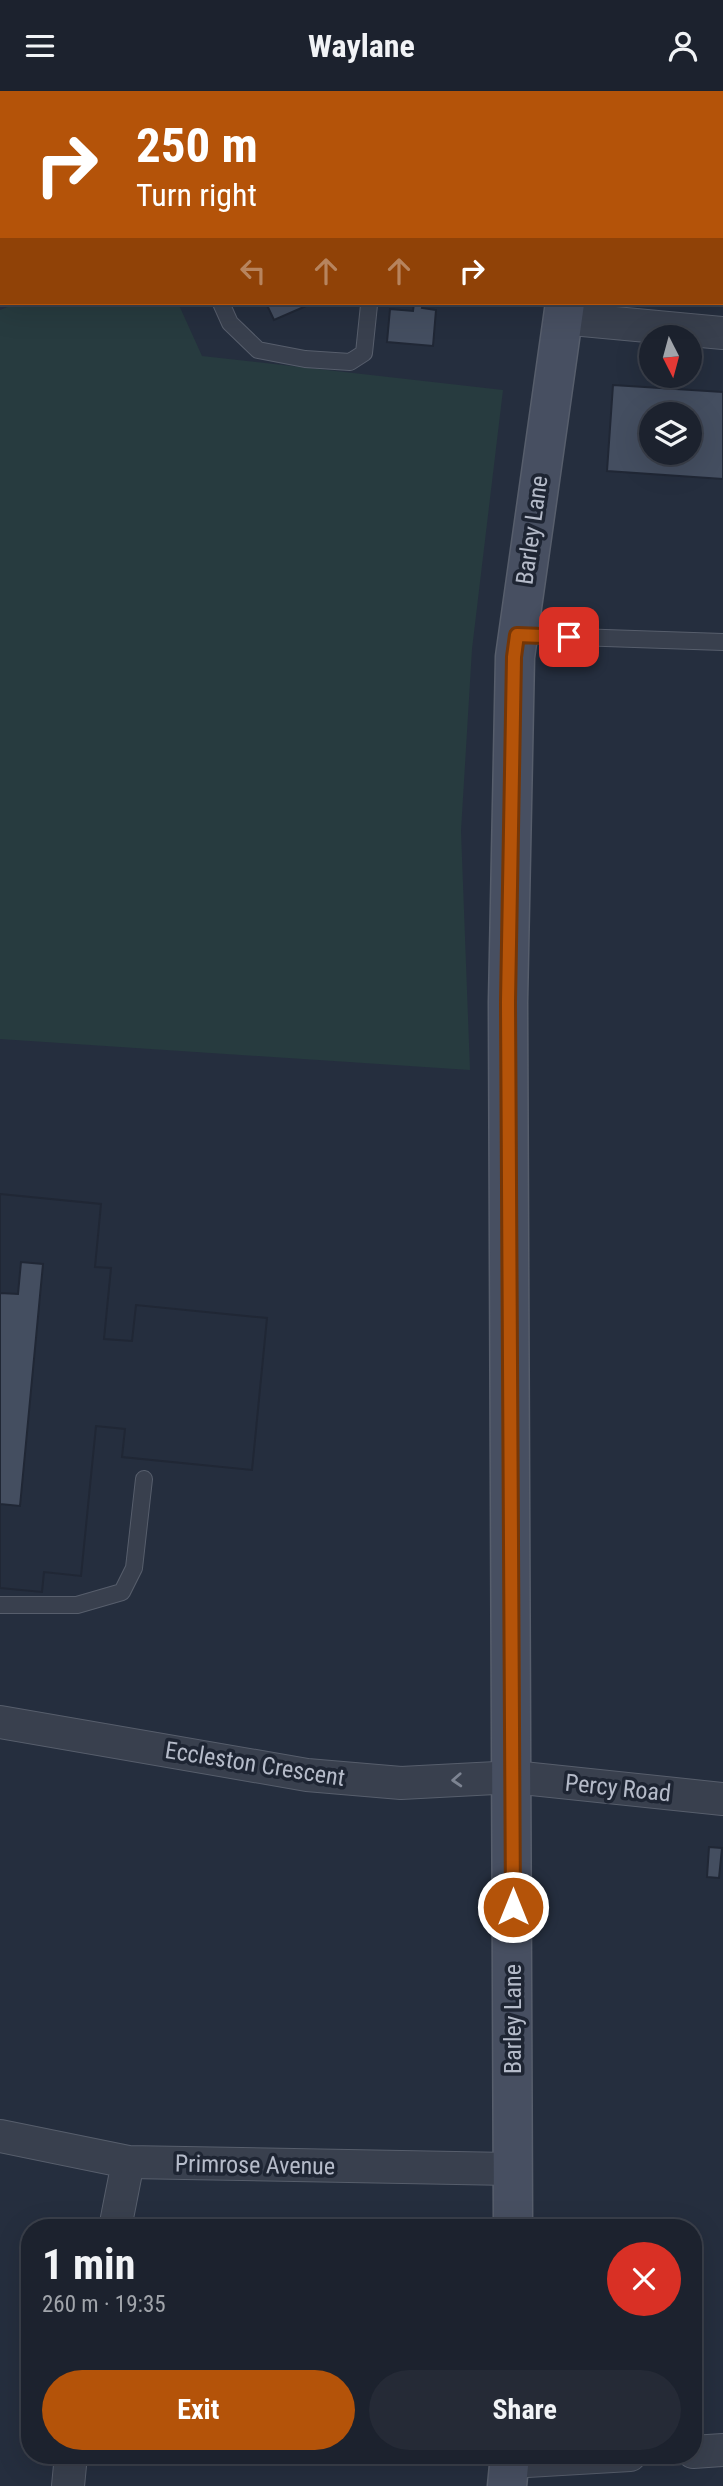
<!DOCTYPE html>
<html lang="en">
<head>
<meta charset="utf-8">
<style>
  body { margin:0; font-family:"Roboto Condensed",sans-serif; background:#252a36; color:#f1f3f6; height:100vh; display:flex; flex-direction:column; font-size:26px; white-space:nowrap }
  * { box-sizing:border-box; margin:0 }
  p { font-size:23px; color:#a0a4aa }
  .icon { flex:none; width:38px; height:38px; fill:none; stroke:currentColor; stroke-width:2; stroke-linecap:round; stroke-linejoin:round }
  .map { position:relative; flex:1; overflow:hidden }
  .details { position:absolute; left:21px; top:2128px; width:681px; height:245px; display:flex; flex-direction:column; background:#1c222e; border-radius:28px; box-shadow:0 7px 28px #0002,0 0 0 2px #3a3f4a }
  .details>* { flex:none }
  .banner { position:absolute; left:0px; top:0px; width:724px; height:214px; box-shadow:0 7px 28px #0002,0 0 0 2px #3a3f4a; background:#b45309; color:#fff; overflow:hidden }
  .needle { width:46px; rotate:174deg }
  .buttons { position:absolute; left:639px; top:234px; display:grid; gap:14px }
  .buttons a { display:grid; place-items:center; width:63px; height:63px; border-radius:50%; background:#1c222e; box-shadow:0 7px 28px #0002,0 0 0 2px #3a3f4a; font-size:35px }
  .pin { position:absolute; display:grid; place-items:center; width:60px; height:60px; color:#fff; margin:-30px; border-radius:14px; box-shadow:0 4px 10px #0006 }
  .me { position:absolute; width:77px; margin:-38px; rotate:0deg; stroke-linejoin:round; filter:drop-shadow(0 0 5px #0008) }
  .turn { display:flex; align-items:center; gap:24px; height:147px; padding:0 21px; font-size:32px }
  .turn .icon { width:91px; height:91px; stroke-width:2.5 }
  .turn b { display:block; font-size:49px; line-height:60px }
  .lanes { display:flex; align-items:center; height:66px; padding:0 21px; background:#0003; justify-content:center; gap:35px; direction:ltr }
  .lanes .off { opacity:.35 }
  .round { display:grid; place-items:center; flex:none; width:74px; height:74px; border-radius:37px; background:#252a36 }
  .summary { display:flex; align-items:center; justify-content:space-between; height:119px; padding:0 21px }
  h1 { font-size:42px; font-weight:700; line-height:52px }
  .action { display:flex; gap:14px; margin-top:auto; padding:14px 21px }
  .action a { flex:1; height:80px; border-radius:42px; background:#b45309; color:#fff; font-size:28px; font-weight:700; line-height:80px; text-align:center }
  .action a+a { background:#252a36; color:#f1f3f6 }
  header { display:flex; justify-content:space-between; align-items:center; height:91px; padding:0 21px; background:#1c222e; font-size:32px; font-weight:700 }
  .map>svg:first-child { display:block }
  .green { fill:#273b3f }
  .building { fill:#444e60; stroke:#202735; stroke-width:2; fill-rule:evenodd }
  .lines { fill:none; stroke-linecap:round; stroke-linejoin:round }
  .service-casing { stroke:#575e6c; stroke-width:18 }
  .minor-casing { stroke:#575e6c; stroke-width:34 }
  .secondary-casing { stroke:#575e6c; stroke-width:41 }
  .path { stroke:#45585c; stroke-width:4.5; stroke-dasharray:5 5; stroke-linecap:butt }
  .service { stroke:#39404e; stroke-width:16 }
  .minor { stroke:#39404e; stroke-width:32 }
  .secondary { stroke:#474f61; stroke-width:38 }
  .oneway { stroke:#7d8492 }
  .route-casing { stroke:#753606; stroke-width:18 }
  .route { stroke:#b45309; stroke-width:12 }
  .labels { text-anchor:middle; stroke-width:7; stroke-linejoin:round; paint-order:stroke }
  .street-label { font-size:24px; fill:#b5bbc9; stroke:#1e2533 }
</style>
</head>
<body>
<header><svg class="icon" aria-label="menu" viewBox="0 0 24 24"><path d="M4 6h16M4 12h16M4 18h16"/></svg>Waylane<svg class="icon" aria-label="person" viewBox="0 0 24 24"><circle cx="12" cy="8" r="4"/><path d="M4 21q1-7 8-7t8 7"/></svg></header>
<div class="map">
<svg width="723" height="2395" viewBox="0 0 723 2395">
  <rect width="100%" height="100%" fill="#252e3e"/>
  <!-- green -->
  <path class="green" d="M 0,0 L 263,0 L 2,2 L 0,111 Z
    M 18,212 L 178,212 L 202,265 L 503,299 L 472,558 L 461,740 L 470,979 L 0,948 L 0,219 Z"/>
  <!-- building -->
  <path class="building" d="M 266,212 L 313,212 L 274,229 Z
    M 414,212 L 423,212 L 422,217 L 436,219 L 433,255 L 387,251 L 390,218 L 413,220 Z
    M 613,294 L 723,301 L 723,388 L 607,380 ZM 651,324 L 690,324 L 690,362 L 651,362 Z
    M 0,1103 L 101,1113 L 95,1176 L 111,1177 L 104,1248 L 132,1250 L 136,1214 L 267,1227 L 252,1379 L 122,1366 L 125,1338 L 96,1335 L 81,1485 L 44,1481 L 42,1501 L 0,1497 L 0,1413 L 20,1415 L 43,1173 L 21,1171 L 18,1203 L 0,1202 Z
    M 0,1103 L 101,1113 L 95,1176 L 111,1177 L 104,1248 L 132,1250 L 136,1214 L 267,1227 L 252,1379 L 122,1366 L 125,1338 L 96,1335 L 81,1485 L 44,1481 L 42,1501 L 0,1497 Z
    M 709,1756 L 722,1757 L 719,1787 L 707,1786 Z"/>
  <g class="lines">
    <!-- service casing -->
    <g class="service-casing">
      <path id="service" d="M 221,212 L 230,232 L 258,259 L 305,268 L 350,271 L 364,262 L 369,214
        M 517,544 L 723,551
        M 0,1514 L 77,1514 L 122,1501 L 134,1477 L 144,1388"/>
    </g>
    <!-- minor casing -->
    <g class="minor-casing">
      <path id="minor" d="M 338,2 L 345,0
        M 0,141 L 2,140
        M 561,227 L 723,242
        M 0,1631 L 307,1684 L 401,1692 L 513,1686 L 723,1708
        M 0,2045 L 128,2071 L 513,2078
        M 115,2137 L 128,2071
        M 693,2361 L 723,2359
        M 510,2371 L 630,2364
        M 68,2395 L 71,2364"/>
    </g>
    <!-- secondary casing -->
    <g class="secondary-casing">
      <path id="secondary" d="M 606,2 L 606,0
        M 513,2137 L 508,911 L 515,566 L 565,212
        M 507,2395 L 510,2364"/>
    </g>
    <!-- path -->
    <path class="path" d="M 80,2 L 84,0
      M 0,44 L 2,43"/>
    <!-- service -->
    <use href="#service" class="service"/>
    <!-- minor -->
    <use href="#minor" class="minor"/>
    <!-- secondary -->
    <use href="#secondary" class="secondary"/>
  </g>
  <!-- one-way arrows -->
  <defs><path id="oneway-chevron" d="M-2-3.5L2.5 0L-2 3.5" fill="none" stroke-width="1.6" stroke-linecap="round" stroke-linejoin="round" transform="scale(1.75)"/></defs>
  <use class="oneway" href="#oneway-chevron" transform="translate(457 1689) rotate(177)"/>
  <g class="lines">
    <!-- route casing -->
    <g class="route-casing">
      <path id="route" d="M 513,1816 L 508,911 L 514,566 L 517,544 L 569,546"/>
    </g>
    <!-- route -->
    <use href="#route" class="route"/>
  </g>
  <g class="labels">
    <!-- street labels -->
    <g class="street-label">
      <text transform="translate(532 439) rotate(-82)" y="8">Barley Lane</text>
      <text transform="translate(255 1673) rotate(9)" y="8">Eccleston Crescent</text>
      <text transform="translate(618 1697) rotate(6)" y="8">Percy Road</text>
      <text transform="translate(513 1928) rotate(-90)" y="8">Barley Lane</text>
      <text transform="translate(255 2074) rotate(1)" y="8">Primrose Avenue</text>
    </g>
  </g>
</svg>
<div class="buttons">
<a><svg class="needle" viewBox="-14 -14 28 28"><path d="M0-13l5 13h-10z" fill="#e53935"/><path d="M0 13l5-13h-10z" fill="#a0a4aa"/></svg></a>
<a><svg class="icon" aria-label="layers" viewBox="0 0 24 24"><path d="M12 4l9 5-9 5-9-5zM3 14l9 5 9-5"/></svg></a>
</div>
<div class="pin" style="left:569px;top:546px;background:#d93025"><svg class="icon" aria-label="arrive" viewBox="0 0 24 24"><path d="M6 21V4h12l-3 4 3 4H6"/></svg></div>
<svg class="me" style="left:513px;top:1816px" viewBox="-20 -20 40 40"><circle r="17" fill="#b45309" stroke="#fff" stroke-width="3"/><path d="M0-11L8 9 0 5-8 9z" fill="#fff"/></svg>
<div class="banner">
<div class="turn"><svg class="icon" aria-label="right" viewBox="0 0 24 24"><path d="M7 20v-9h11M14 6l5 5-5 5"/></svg><div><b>250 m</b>Turn right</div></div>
<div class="lanes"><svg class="icon off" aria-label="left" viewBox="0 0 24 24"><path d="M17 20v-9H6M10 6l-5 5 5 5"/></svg><svg class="icon off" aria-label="ahead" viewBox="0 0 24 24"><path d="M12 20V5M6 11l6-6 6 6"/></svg><svg class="icon off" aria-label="ahead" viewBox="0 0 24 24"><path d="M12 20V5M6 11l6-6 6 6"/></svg><svg class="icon" aria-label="right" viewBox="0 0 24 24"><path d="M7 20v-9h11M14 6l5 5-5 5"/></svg></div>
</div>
<section class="details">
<div class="summary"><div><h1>1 min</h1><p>260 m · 19:35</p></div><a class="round" style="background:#d93025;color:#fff"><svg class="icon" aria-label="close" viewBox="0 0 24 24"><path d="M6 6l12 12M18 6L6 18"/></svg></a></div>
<div class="action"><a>Exit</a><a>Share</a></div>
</section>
</div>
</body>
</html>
